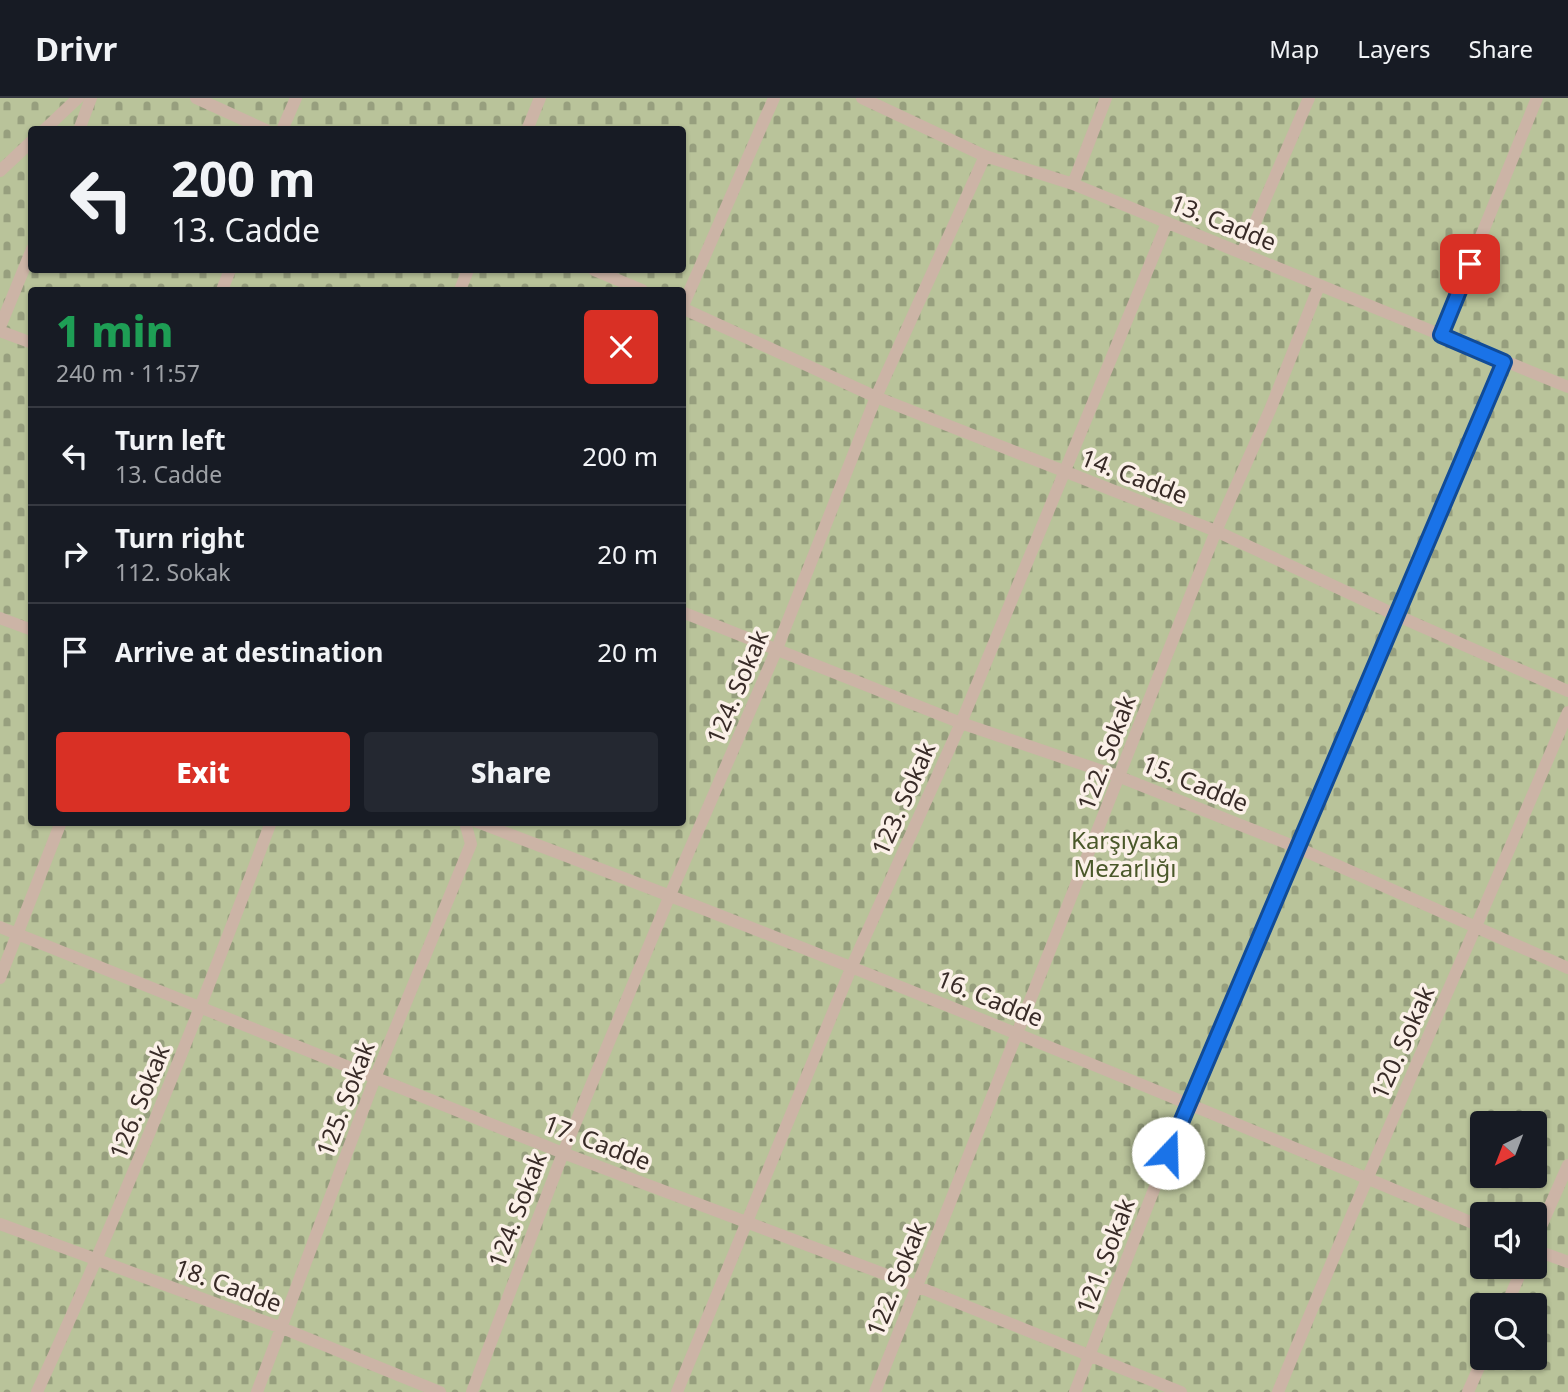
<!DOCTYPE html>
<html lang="en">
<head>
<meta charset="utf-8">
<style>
  body { margin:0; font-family:"Noto Sans",sans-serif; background:#242831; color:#f1f3f6; height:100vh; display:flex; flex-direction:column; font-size:26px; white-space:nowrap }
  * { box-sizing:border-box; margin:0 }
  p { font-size:23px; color:#9ea1a6 }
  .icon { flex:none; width:38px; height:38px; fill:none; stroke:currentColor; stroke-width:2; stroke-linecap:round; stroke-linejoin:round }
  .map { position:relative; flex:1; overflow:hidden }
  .side { position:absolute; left:28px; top:189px; width:658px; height:539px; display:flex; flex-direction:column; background:#171b24; border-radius:7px; box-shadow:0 2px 5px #0004 }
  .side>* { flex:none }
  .top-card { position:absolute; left:28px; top:28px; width:658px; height:147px; border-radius:7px; box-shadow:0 2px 5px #0004; background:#171b24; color:#f1f3f6; overflow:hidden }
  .needle { width:46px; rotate:222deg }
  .buttons { position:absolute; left:1470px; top:1013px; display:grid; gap:14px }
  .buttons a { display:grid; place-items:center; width:77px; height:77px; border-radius:7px; background:#171b24; box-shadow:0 2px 5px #0004; font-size:35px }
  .pin { position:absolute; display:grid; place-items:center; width:60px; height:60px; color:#fff; margin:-30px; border-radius:14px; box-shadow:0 4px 10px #0006 }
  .me { position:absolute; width:77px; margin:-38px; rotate:21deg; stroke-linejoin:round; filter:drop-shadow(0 0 5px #0008) }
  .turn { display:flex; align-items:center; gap:24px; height:147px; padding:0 28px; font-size:32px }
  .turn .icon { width:91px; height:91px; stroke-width:2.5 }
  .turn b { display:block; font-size:49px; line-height:60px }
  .round { display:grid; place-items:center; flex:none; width:74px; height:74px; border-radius:7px; background:#242831 }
  .overview { display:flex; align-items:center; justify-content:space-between; height:119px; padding:0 28px }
  h1 { font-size:42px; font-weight:800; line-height:52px; color:#1e9e55 }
  .cta { display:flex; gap:14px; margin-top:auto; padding:14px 28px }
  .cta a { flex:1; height:80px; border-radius:7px; background:#d93025; color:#fff; font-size:28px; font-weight:800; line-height:80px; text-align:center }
  .cta a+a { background:#242831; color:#f1f3f6 }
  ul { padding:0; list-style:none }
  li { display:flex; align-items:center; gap:21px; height:98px; padding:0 28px; border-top:2px solid #363941 }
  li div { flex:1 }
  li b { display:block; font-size:26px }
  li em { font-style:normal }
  header { display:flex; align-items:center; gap:42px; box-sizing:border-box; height:98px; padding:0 35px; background:#171b24; border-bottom:2px solid #363941 }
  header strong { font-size:33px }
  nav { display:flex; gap:38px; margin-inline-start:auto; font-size:24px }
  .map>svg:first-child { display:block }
  .cemetery { fill:url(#cemetery-stones); fill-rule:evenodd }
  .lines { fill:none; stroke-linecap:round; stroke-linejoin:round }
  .service { stroke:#ccb4a6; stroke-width:12 }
  .route-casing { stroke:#114b97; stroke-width:18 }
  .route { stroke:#1a73e8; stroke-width:12 }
  .labels { text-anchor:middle; stroke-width:7; stroke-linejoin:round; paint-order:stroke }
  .street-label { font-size:24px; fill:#382b27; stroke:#fbf0e8 }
  .park-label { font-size:24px; fill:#4a582a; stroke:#fbf0e8 }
</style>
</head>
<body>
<header>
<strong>Drivr</strong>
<nav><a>Map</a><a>Layers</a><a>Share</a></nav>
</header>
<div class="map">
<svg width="1568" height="1294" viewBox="0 0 1568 1294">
  <defs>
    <pattern id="cemetery-stones" width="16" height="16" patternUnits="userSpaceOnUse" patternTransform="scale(1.75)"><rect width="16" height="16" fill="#b9c39a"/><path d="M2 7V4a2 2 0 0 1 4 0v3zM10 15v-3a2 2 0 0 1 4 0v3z" fill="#979f7e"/></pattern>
  </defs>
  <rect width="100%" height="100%" fill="#f3e6db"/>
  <!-- cemetery -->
  <path class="cemetery" d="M 0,0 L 1568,0 L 1568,1294 L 0,1294 ZM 32,32 L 682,32 L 682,172 L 32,172 ZM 32,192 L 682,192 L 682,724 L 32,724 ZM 1482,1026 L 1535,1026 L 1535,1078 L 1482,1078 ZM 1482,1116 L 1535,1116 L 1535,1169 L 1482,1169 ZM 1482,1208 L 1535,1208 L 1535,1260 L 1482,1260 Z"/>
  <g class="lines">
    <!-- service -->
    <path class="service" d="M 196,0 L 266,32
      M 862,0 L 985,58 L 1073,86 L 1568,289
      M 44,32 L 78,0
      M 79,32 L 91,0
      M 282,32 L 296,0
      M 527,32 L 540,0
      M 0,73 L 32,43
      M 1073,86 L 1106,0
      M 1242,155 L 1309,0
      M 594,172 L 642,192
      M 222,192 L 230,172
      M 460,192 L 468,172
      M 682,210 L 876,299 L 1216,433 L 1398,518 L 1568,593
      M 682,210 L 774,0
      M 0,229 L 32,151
      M 0,233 L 32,245
      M 1441,237 L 1537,0
      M 682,514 L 961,625 L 1120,679 L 1296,749 L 1568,870
      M 0,520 L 32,532
      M 477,724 C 816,852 1150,988 1482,1129
      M 0,829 L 563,1055 L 916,1188 L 1181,1294
      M 0,880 L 61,724
      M 0,1126 L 282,1230 L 440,1294
      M 1535,1142 L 1568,1067
      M 1535,1152 L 1568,1164
      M 1506,1208 L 1523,1169
      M 37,1294 C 123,1107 199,917 271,724
      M 257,1294 L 375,980 L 471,746 L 465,724
      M 472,1294 L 563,1055 L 670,797 L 776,553 L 876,299 L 985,58
      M 677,1294 L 852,868 L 961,625 L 1167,125
      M 875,1294 L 1216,433 L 1270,312 L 1319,188
      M 1075,1294 L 1188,1004 L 1504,264
      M 1278,1294 C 1371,1065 1472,841 1568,614
      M 1468,1294 L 1483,1260"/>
  </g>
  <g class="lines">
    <!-- route casing -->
    <g class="route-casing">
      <path id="route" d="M 1168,1055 L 1504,264 L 1441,237 L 1470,166"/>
    </g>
    <!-- route -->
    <use href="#route" class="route"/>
  </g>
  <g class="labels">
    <!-- street labels -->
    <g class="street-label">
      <text transform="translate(1223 125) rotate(22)" y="8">13. Cadde</text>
      <text transform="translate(1134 379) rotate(21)" y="8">14. Cadde</text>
      <text transform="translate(738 589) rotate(-67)" y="8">124. Sokak</text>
      <text transform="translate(1107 655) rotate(-69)" y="8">122. Sokak</text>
      <text transform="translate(1195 686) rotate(22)" y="8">15. Cadde</text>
      <text transform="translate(904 701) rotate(-66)" y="8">123. Sokak</text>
      <text transform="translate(990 901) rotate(22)" y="8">16. Cadde</text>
      <text transform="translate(1403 945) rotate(-66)" y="8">120. Sokak</text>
      <text transform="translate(346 1001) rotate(-69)" y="8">125. Sokak</text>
      <text transform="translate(140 1004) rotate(-68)" y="8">126. Sokak</text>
      <text transform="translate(597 1045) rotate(21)" y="8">17. Cadde</text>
      <text transform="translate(518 1112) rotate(-69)" y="8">124. Sokak</text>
      <text transform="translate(1106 1158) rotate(-69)" y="8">121. Sokak</text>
      <text transform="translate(897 1181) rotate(-68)" y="8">122. Sokak</text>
      <text transform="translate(228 1188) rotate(20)" y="8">18. Cadde</text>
    </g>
    <!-- park labels -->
    <g class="park-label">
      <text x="1125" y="751">Karşıyaka<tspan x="1125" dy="28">Mezarlığı</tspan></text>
    </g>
  </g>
</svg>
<div class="buttons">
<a><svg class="needle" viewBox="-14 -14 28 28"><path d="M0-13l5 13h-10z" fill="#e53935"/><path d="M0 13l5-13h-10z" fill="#9ea1a6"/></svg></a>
<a><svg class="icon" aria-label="sound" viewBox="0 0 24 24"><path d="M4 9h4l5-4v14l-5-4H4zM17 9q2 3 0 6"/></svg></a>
<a><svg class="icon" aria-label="search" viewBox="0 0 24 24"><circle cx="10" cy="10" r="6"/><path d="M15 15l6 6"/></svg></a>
</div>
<div class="pin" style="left:1470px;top:166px;background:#d93025"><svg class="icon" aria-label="arrive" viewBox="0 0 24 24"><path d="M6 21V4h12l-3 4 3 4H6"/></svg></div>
<svg class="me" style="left:1168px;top:1055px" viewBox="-20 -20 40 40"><circle r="19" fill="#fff"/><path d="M0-13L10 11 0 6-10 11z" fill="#1a73e8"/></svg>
<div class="top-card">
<div class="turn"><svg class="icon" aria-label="left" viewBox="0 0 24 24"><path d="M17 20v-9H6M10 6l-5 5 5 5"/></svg><div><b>200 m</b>13. Cadde</div></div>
</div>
<section class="side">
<div class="overview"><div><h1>1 min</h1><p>240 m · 11:57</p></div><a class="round" style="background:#d93025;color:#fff"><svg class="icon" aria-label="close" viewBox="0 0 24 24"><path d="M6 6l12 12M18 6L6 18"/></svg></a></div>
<ul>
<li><svg class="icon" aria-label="left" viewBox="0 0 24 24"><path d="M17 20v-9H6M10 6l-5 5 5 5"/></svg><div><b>Turn left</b><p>13. Cadde</p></div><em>200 m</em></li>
<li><svg class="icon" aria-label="right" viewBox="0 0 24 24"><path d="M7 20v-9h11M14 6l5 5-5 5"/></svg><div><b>Turn right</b><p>112. Sokak</p></div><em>20 m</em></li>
<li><svg class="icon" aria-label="arrive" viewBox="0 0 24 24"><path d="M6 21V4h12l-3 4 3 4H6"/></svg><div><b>Arrive at destination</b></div><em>20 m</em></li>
</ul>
<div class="cta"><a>Exit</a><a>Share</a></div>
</section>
</div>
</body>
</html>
